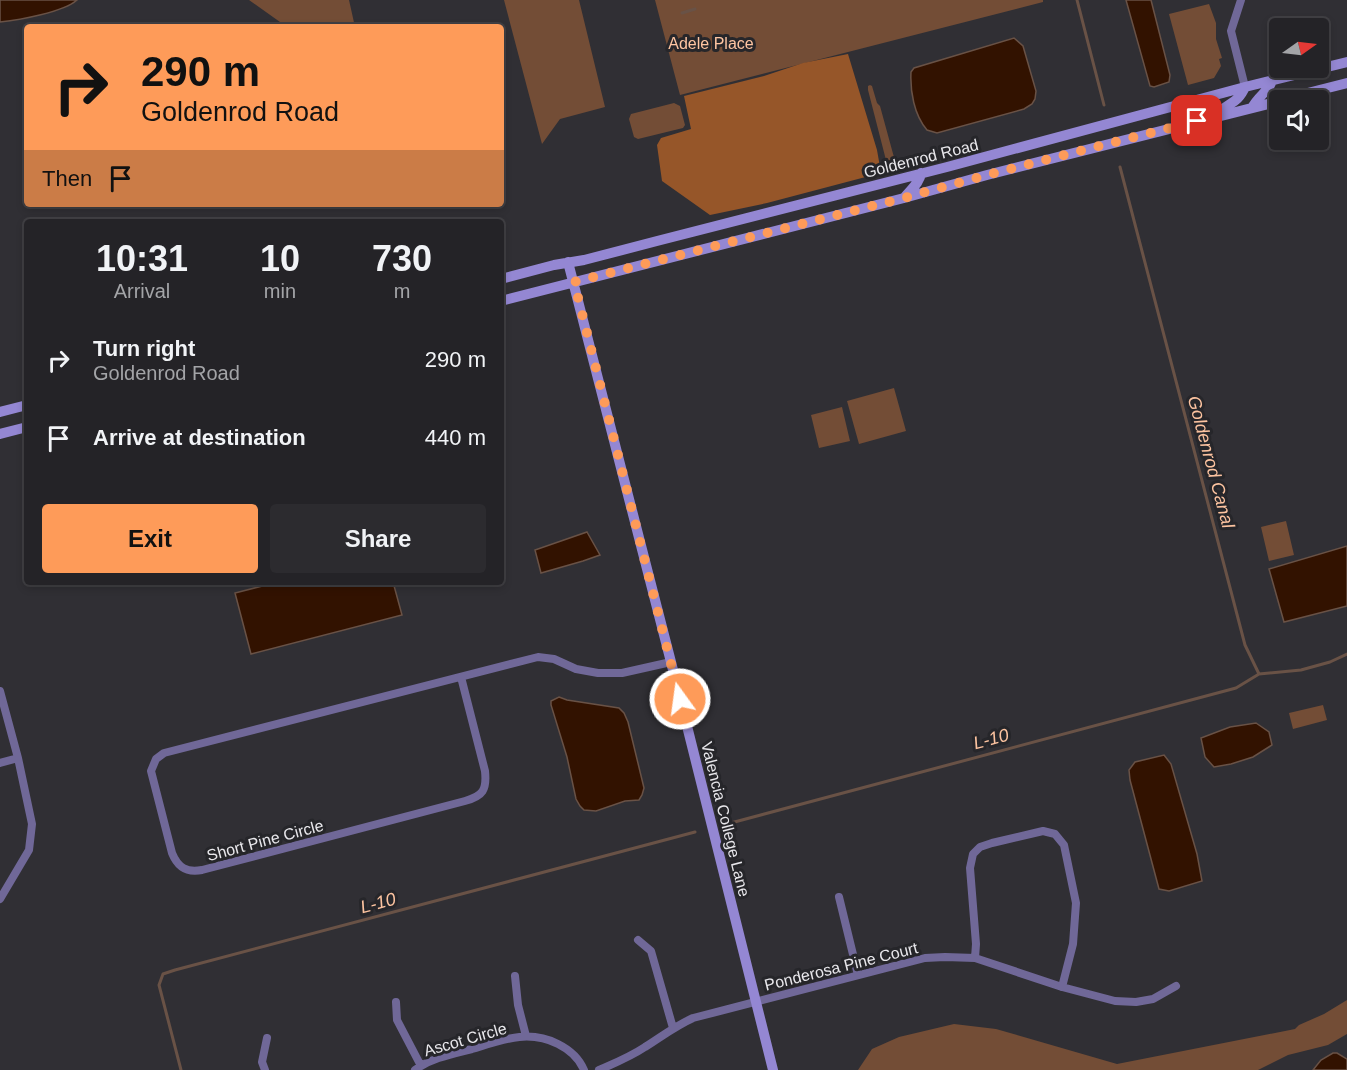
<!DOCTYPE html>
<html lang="en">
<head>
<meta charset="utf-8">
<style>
  body { margin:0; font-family:Arial,sans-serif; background:#2c2b2f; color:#f1f3f6; height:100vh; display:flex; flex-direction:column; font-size:22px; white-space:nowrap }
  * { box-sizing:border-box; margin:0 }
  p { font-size:20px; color:#a3a4a7 }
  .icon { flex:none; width:33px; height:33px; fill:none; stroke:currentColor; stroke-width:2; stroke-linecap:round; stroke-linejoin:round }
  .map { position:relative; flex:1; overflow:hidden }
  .sheet { position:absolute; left:24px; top:219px; width:480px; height:366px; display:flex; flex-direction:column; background:#242327; border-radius:6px; box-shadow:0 3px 9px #0003,0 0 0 2px #414044 }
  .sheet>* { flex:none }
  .guide { position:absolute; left:24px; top:24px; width:480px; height:183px; border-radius:6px; box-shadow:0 3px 9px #0003,0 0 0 2px #414044; background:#fe9b59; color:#111; overflow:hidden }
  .needle { width:39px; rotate:76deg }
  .tools { position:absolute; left:1269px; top:18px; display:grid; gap:12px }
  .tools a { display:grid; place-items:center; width:60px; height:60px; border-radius:6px; background:#242327; box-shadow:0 3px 9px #0003,0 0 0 2px #414044; font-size:30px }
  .pin { position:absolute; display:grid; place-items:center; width:51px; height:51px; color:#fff; margin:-26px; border-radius:12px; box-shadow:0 3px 9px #0006 }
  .me { position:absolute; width:66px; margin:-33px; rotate:346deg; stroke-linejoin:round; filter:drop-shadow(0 0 4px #0008) }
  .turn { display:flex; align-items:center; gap:21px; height:126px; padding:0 18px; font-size:27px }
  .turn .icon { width:78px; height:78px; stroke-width:2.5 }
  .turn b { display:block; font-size:42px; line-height:51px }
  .then { display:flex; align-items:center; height:57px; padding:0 18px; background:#0003; gap:12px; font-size:22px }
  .eta { display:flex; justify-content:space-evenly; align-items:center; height:102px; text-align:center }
  .eta b { font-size:36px; font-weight:700; line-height:42px }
  .action { display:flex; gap:12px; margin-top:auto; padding:12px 18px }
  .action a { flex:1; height:69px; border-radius:6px; background:#fe9b59; color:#111; font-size:24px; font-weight:700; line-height:69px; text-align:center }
  .action a+a { background:#2c2b2f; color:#f1f3f6 }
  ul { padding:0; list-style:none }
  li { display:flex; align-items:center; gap:18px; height:78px; padding:0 18px }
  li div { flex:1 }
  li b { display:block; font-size:22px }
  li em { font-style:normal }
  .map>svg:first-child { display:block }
  .green { fill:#734d36 }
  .forest { fill:#965629 }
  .water { fill:#321200; stroke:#695246; stroke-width:1.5 }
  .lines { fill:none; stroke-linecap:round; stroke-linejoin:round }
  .stream { stroke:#695246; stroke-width:3 }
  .street { stroke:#706898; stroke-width:8 }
  .secondary { stroke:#9487d3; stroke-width:10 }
  .route { stroke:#fe9b59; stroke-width:10; stroke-dasharray:0 18 }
  .labels { text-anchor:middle; stroke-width:6; stroke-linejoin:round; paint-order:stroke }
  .park-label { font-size:16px; fill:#fec5a2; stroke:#26262a }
  .street-label { font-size:16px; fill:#e8e7eb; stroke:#26262a }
  .water-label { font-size:18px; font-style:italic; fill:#fcc3a0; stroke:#26262a }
</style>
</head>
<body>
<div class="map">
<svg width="1347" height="1070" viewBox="0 0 1347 1070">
  <rect width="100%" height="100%" fill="#302f34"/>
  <!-- green -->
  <path class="green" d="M 249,0 L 349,0 L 355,27 L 280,27 L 280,22 Z
    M 504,0 L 579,0 L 605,107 L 560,119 L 542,144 Z
    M 655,0 L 1043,0 L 1043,2 L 680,95 Z
    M 1209,4 L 1216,23 L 1216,39 L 1222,58 L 1219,59 L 1221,66 L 1214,78 L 1188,85 L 1169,14 Z
    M 870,85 L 872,86 L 877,103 L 880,106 L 895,161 L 895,163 L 891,166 L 887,164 L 868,90 L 868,86 Z
    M 674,103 L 680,106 L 685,125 L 683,128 L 638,139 L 634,137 L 629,119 L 631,114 Z
    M 894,388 L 906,431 L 859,444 L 847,401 Z
    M 842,407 L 850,441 L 819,448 L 811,415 Z
    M 1286,521 L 1294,555 L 1269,561 L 1261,527 Z
    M 1323,705 L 1327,720 L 1293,729 L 1289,713 Z
    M 1347,1000 L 1347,1034 L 1328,1045 L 1288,1055 L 1258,1070 L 858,1070 L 872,1049 L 899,1037 L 954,1024 L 996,1029 L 1117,1064 L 1295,1029 L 1299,1025 L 1324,1014 Z"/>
  <!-- forest -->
  <path class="forest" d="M 848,54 L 877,150 L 880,167 L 877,174 L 767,203 L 710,215 L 662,181 L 657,145 L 661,138 L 691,129 L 684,96 L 764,76 L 803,63 Z"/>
  <!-- water -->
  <path class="water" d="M 0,0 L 77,0 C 64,12 19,20 0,22 Z
    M 1126,0 L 1151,0 L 1170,75 L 1169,82 L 1154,87 L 1150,86 Z
    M 1014,38 L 1023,46 L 1036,91 L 1035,99 L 1032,104 L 1024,109 L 937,133 L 927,130 C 914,115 910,91 911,72 L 914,68 Z
    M 587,532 L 600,555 L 583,561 L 541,573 L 535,550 Z
    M 1347,546 L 1347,606 L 1284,622 L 1269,569 Z
    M 278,582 L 393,582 L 402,615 L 251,654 L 235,593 Z
    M 559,697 L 567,700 L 619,708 L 624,713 L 628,722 L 644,788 L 642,795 L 639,800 L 625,801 L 596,811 L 584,810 L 580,806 L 576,799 L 567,757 L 551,705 L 551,701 Z
    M 1256,723 L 1269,732 L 1272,745 L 1253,757 L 1231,764 L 1214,767 L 1205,757 L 1201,738 L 1230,727 Z
    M 1164,755 L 1171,764 L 1197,854 L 1202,881 L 1169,891 L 1159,889 L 1130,780 L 1129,770 L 1135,762 Z
    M 1333,1053 L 1337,1053 L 1347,1059 L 1347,1070 L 1313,1070 L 1321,1060 Z"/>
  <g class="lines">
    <!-- stream -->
    <path class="stream" d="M 1077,0 L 1104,105
      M 682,13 L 695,9
      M 1120,167 L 1245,645 L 1259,674
      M 727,824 L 1236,688 L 1259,674 L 1301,670 L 1330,662 L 1347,654
      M 181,1070 L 159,985 L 163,974 L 175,970 L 695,832"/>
    <!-- street -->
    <path class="street" d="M 1241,0 L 1231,31 L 1245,87
      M 461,677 L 485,771 C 487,790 483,796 465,801 L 202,870 C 187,873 178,868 172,853 L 151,771 L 156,759 L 164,753 L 538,657 L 554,659 L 576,669 L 598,673 L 622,673 L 671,662
      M 0,691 L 18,758 L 32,824 L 29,850 L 0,899
      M 0,763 L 18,758
      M 839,897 L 858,975
      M 638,940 L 651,951 L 673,1028
      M 975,958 L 976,944 L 970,868 L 973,854 L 980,847 L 992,843 L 1043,831 L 1055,834 L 1064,845 L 1076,903 L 1073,944 L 1062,987
      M 515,976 L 518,1005 L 526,1036
      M 396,1002 L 397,1020 L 421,1066
      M 265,1070 L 262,1062 L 267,1038
      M 415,1070 C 431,1058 452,1054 472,1049 C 502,1040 528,1029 558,1044 C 570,1050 579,1058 584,1070
      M 599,1070 C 615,1063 630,1057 645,1047 C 661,1037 675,1026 693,1018 L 925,958 L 945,957 L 975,958 L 1062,987 L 1115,1001 L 1136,1002 L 1153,999 L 1176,986"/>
    <!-- secondary -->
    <path class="secondary" d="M 1280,100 L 1347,83
      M 1252,108 C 1258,96 1268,92 1272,81
      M 1218,114 C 1228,102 1237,105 1245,87
      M 904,198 C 910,190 920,183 921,173
      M 568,262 L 671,662 L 773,1070
      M 501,279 L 554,265 L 584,260 L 657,241 L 947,167 L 1245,87 L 1347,62
      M 501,301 L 904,198 L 987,175 L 1280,101
      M 0,412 L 27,405
      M 0,434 L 27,427"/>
  </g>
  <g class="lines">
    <!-- route -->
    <path class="route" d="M 680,699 L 574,282 L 904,198 L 987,175 L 1197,121"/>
  </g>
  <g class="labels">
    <!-- park labels -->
    <g class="park-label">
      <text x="711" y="49">Adele Place</text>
    </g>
    <!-- street labels -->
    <g class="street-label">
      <text transform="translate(921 158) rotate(-14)" y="6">Goldenrod Road</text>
      <text transform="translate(726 819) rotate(76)" y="6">Valencia College Lane</text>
      <text transform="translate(265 840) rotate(-15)" y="6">Short Pine Circle</text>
      <text transform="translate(841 966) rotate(-14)" y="6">Ponderosa Pine Court</text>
      <text transform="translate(465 1039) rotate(-16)" y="6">Ascot Circle</text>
    </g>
    <!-- water labels -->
    <g class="water-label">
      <text transform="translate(1211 462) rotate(75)" y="6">Goldenrod Canal</text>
      <text transform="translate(991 739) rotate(-15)" y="6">L-10</text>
      <text transform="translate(378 903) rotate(-15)" y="6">L-10</text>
    </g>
  </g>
</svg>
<div class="tools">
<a><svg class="needle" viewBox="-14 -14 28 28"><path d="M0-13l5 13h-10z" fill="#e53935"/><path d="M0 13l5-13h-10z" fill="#a3a4a7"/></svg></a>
<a><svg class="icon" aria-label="sound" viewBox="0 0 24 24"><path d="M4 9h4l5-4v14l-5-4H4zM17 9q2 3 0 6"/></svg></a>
</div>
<div class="pin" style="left:1197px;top:121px;background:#d93025"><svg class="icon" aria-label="arrive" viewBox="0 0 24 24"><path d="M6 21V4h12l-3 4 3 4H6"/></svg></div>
<svg class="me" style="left:680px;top:699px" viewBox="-20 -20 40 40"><circle r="17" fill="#fe9b59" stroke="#fff" stroke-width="3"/><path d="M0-11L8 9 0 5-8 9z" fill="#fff"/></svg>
<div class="guide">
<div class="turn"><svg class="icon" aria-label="right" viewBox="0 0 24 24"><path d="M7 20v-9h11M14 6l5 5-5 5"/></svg><div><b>290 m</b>Goldenrod Road</div></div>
<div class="then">Then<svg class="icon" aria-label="arrive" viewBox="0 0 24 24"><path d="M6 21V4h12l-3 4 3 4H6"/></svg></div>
</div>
<section class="sheet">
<div class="eta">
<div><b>10:31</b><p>Arrival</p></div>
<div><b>10</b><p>min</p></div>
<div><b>730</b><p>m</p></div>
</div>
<ul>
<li><svg class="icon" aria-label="right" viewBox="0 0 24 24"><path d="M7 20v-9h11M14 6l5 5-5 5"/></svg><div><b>Turn right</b><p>Goldenrod Road</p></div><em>290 m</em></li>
<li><svg class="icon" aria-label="arrive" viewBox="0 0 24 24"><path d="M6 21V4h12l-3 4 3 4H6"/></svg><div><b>Arrive at destination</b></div><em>440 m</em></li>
</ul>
<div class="action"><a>Exit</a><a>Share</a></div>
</section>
</div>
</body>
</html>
